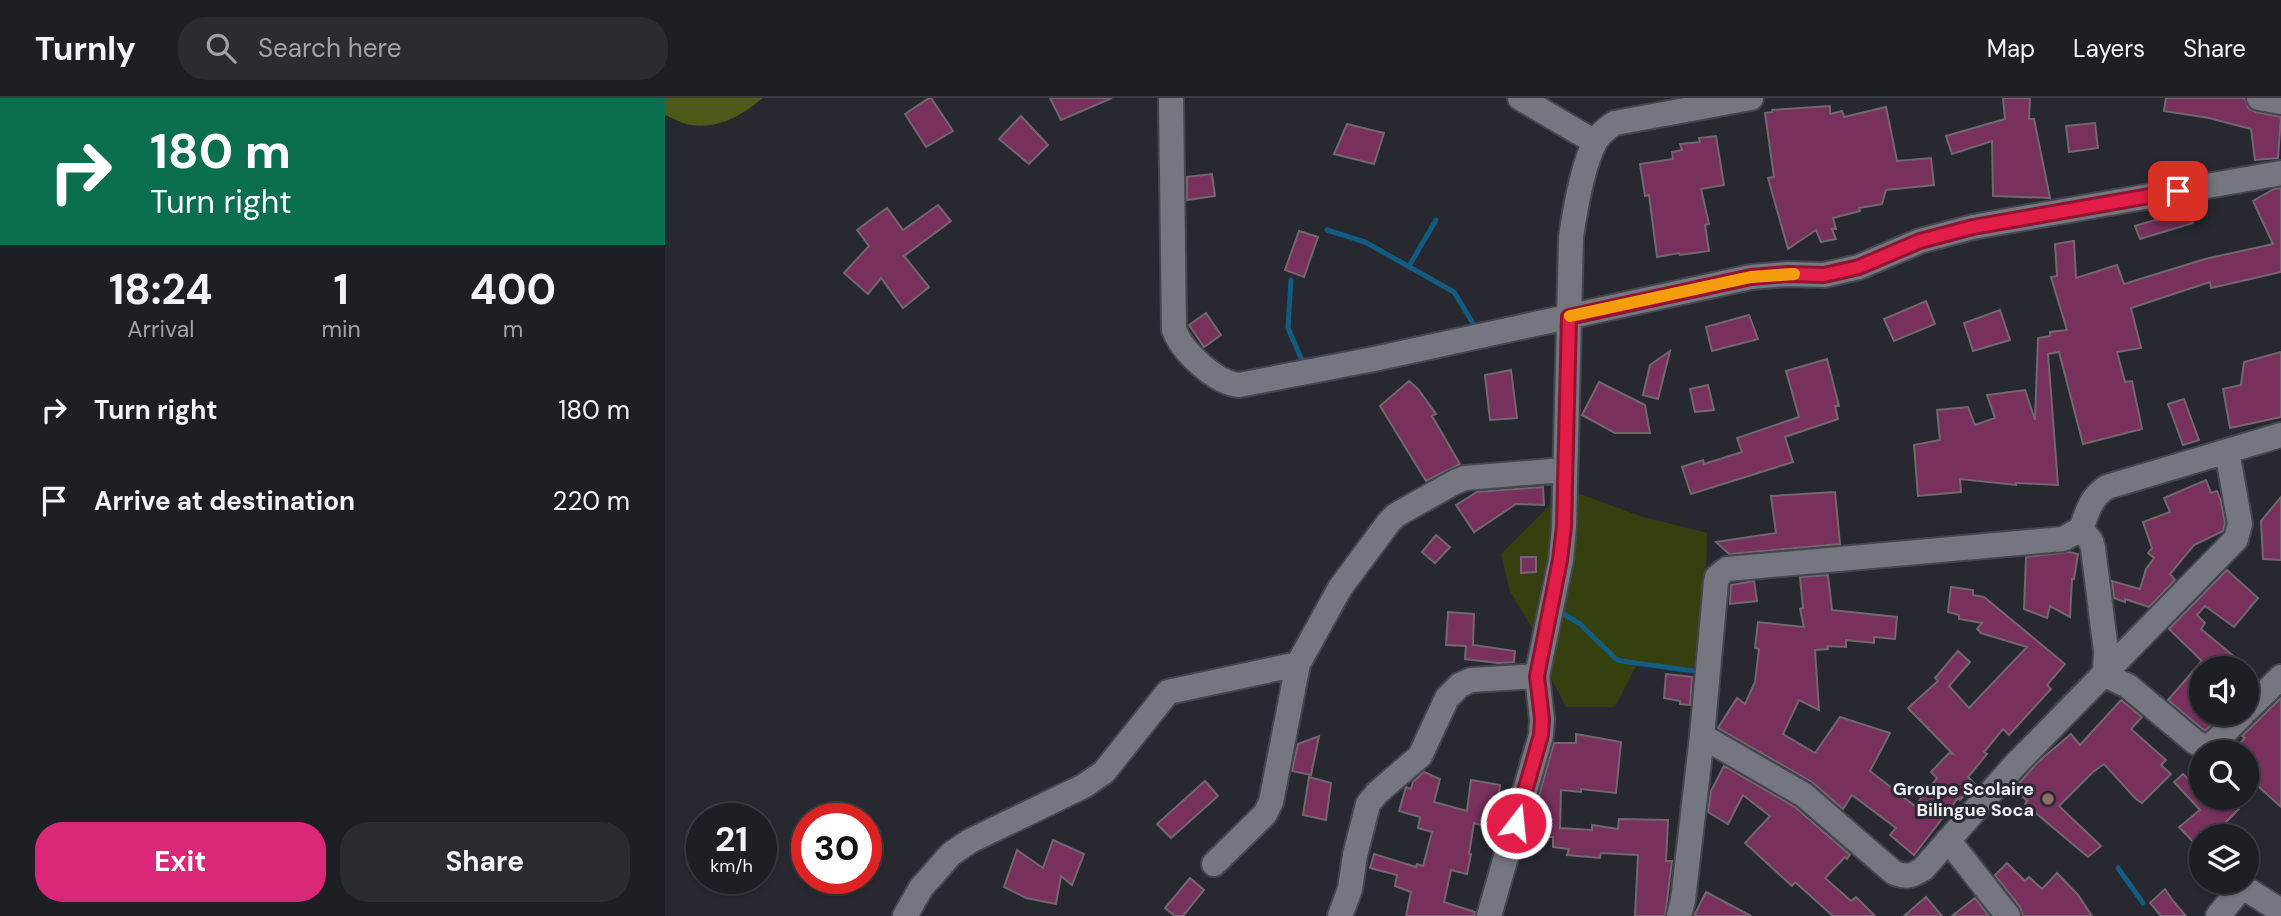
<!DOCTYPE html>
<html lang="en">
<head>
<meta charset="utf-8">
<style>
  body { margin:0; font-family:"DM Sans",sans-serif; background:#2b2b32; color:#f1f3f6; height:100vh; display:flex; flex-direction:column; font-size:26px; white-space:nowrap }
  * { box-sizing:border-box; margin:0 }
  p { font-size:23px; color:#a1a2a7 }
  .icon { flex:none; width:38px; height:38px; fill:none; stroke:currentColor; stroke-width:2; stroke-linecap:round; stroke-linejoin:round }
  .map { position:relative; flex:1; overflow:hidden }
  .drawer { display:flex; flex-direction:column; background:#1e1e25; width:665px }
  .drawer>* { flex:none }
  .top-card { background:#0b6e4f; color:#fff; overflow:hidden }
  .tools { position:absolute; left:1524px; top:558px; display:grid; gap:14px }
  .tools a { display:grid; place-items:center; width:70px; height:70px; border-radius:50%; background:#1e1e25; box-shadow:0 2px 5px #0004,0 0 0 2px #3c3c42; font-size:35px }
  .speed { position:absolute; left:21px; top:705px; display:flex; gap:14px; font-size:35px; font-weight:700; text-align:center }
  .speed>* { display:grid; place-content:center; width:91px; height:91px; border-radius:50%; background:#1e1e25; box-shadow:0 2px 5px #0004,0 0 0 2px #3c3c42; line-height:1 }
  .speed small { font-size:18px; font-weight:400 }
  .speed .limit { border:10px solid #d22; background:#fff; color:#111 }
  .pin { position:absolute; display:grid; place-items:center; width:60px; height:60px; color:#fff; margin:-30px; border-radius:14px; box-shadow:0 4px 10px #0006 }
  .me { position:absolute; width:77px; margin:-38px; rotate:16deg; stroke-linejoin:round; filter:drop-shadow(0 0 5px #0008) }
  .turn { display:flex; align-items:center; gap:24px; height:147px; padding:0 35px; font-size:32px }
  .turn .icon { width:91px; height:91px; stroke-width:2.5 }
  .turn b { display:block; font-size:49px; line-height:60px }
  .eta { display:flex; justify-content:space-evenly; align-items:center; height:119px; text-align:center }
  .eta b { font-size:42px; font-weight:700; line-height:49px }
  .cta { display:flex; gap:14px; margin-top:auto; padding:14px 35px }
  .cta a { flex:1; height:80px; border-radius:28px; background:#db2777; color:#fff; font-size:28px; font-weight:700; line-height:80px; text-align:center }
  .cta a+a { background:#2b2b32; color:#f1f3f6 }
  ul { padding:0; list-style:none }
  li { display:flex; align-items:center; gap:21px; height:91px; padding:0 35px }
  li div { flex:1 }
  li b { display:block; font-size:26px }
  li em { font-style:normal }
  header { display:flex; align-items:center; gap:42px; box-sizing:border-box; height:98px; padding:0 35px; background:#1e1e25; border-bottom:2px solid #3c3c42 }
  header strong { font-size:33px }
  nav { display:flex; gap:38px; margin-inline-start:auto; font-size:24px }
  .search { width:490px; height:63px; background:#2b2b32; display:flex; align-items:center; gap:18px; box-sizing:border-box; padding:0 24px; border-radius:28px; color:#a1a2a7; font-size:26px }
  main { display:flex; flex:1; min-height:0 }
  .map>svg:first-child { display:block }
  .green { fill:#35400e }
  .forest { fill:#4b5a18 }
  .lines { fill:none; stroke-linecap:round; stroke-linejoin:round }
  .stream { stroke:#125b81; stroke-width:5 }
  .building { fill:#78305c; stroke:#72676d; stroke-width:2 }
  .minor-casing { stroke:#46464e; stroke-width:28 }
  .minor { stroke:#767681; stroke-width:24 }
  .route-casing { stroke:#92132f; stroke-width:18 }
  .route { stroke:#e11d48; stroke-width:12 }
  .slow { stroke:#f59e0b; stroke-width:12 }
  .education-dot { fill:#8d6e63; stroke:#282831; stroke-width:2.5 }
  .labels { text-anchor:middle; stroke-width:6; stroke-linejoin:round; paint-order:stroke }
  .poi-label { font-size:18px; font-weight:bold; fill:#eeeef4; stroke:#282831; text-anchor:end }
</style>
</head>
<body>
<header>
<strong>Turnly</strong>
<div class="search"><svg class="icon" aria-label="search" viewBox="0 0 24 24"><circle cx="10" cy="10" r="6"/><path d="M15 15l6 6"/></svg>Search here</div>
<nav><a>Map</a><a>Layers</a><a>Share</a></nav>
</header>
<main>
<section class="drawer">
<div class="top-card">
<div class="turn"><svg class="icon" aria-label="right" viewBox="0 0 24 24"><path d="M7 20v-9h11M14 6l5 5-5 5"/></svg><div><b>180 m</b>Turn right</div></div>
</div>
<div class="eta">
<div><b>18:24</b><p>Arrival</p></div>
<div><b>1</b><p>min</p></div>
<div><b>400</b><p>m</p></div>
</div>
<ul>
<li><svg class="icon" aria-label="right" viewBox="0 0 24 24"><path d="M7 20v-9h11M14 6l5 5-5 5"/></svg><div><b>Turn right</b></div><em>180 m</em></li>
<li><svg class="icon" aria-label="arrive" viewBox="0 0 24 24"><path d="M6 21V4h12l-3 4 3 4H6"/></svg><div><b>Arrive at destination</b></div><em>220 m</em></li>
</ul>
<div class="cta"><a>Exit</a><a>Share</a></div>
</section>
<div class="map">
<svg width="1616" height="818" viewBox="0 0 1616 818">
  <rect width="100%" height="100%" fill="#282831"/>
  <!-- green -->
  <path class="green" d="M 901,391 L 978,419 L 1042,435 L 1041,476 L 1035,573 L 972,566 L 950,609 L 901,609 L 881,570 L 878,549 L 845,493 L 836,456 Z"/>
  <!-- forest -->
  <path class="forest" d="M 0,0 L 98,0 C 77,17 55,31 26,27 C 18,26 8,20 0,17 Z"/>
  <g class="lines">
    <!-- stream -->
    <path class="stream" d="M 662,132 L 700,144 L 789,194 L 812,232
      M 744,168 L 771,122
      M 626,182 L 623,230 L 639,267
      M 894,513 L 915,526 L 951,561 L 956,563 L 1036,574
      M 1453,770 L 1478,805"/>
  </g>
  <!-- building -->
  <path class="building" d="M 264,0 L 266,0 L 288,33 L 261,49 L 240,16 Z
    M 385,0 L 447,0 L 396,22 Z
    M 1338,0 L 1365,0 L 1364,21 L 1369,21 L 1385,100 L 1328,98 L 1327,43 L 1287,56 L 1281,38 L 1340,21 Z
    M 1501,0 L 1575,0 L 1580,1 L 1584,11 L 1591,14 L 1616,19 L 1613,60 L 1590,62 L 1586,31 L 1544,20 L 1499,13 Z
    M 1165,8 L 1165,16 L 1177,13 L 1179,19 L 1221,9 L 1232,63 L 1266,60 L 1269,87 L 1221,92 L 1217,106 L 1194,110 L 1195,113 L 1168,120 L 1171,131 L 1167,131 L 1171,141 L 1156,144 L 1151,132 L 1123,151 L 1103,80 L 1109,79 L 1100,15 L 1107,14 L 1107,12 Z
    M 356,18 L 383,47 L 364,66 L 334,41 Z
    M 1430,25 L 1433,50 L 1404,54 L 1401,28 Z
    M 682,26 L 719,35 L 709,66 L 669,56 Z
    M 1051,38 L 1059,87 L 1036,91 L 1044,126 L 1040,127 L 1044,153 L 1015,157 L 1014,155 L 992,159 L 984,97 L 980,98 L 975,66 L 1008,61 L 1007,54 L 1017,52 L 1015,46 L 1035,44 L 1034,40 Z
    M 547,76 L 550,98 L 522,102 L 522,79 Z
    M 1616,90 L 1616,174 L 1546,190 L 1545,184 L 1466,210 L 1476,250 L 1452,254 L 1460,284 L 1467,283 L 1477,331 L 1418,346 L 1394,254 L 1383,256 L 1393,387 L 1351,385 L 1351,387 L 1295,381 L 1296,394 L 1253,398 L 1249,347 L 1275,342 L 1272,312 L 1303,309 L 1310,327 L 1330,320 L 1322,297 L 1360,292 L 1370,322 L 1373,240 L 1385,238 L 1385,234 L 1402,232 L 1386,179 L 1392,178 L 1390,146 L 1409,143 L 1411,180 L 1452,167 L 1459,186 L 1540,161 L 1608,146 L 1588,103 L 1609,91 Z
    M 273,107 L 286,123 L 239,158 L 264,189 L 238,210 L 216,180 L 203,196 L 179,175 L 204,148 L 192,132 L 222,110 L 238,132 Z
    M 1524,112 L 1528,125 L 1475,141 L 1470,128 Z
    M 634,133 L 653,139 L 639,179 L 620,172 Z
    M 1261,203 L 1270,226 L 1229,243 L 1219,221 Z
    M 1335,212 L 1345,242 L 1308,253 L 1299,225 Z
    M 541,215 L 556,237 L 539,249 L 524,227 Z
    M 1084,217 L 1093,241 L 1047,253 L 1041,229 Z
    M 1005,253 L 993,301 L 978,297 L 985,267 Z
    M 1616,254 L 1616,319 L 1565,330 L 1558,291 L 1576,287 L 1579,264 Z
    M 1162,261 L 1174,308 L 1170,308 L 1173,321 L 1120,339 L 1128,364 L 1026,396 L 1017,369 L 1038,362 L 1039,366 L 1077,354 L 1072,340 L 1134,319 L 1121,273 Z
    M 846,272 L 852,320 L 825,322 L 820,277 Z
    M 744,283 L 753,291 L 771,316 L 767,318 L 795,366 L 761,383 L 715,308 Z
    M 934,284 L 980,307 L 985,335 L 950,335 L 917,317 Z
    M 1043,287 L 1049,312 L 1030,314 L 1025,291 Z
    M 1519,301 L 1534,342 L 1518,347 L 1503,306 Z
    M 1541,382 L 1546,395 L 1552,393 L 1556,403 L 1560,425 L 1558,433 L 1529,447 L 1505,476 L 1510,482 L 1484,509 L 1460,501 L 1460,504 L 1449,500 L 1447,483 L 1475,491 L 1481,471 L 1489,460 L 1483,455 L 1487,450 L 1478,424 L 1505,414 L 1499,400 Z
    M 878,389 L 879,407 L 851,406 L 809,434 L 791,407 L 812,394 Z
    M 1170,394 L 1175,446 L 1064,456 L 1051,444 L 1111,435 L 1106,398 Z
    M 1616,399 L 1616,462 L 1598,461 L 1596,423 Z
    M 771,437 L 785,449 L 770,465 L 757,454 Z
    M 1404,454 L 1413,456 L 1409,481 L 1407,481 L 1405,519 L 1385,508 L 1382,520 L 1359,511 L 1361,459 Z
    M 856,459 L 871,459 L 871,474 L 856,475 Z
    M 1562,472 L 1593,500 L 1569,529 L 1540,508 L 1532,517 L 1540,525 L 1536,531 L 1583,570 L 1536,570 L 1536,616 L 1557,616 L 1540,633 L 1503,602 L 1537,563 L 1504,531 Z
    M 1163,477 L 1167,512 L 1232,519 L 1230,541 L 1209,539 L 1209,545 L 1181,542 L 1181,549 L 1162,548 L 1163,551 L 1150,552 L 1154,612 L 1134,602 L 1118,636 L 1150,655 L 1175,619 L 1225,635 L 1205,673 L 1250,708 L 1272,680 L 1266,674 L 1284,655 L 1288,656 L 1243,610 L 1273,583 L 1270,580 L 1293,553 L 1305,564 L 1284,588 L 1304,610 L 1362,549 L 1316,535 L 1312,531 L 1317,525 L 1294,521 L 1294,517 L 1283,514 L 1286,489 L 1308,492 L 1308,497 L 1319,499 L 1400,566 L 1382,587 L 1386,591 L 1344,637 L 1338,631 L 1319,654 L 1322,656 L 1303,679 L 1310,686 L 1295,702 L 1293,700 L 1249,757 L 1225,737 L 1231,730 L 1187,697 L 1178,711 L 1147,684 L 1053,630 L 1072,600 L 1080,606 L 1090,584 L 1094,551 L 1090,550 L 1093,524 L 1139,529 L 1135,511 L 1138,510 L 1135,479 Z
    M 1089,483 L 1092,503 L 1065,506 L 1066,487 Z
    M 783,514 L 809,516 L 808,547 L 850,553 L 849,564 L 833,565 L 800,561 L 801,548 L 781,547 Z
    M 1001,576 L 1027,579 L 1025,607 L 1015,606 L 1015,603 L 999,600 Z
    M 1616,600 L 1616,709 L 1582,678 L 1582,654 L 1566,654 L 1580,640 L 1577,638 Z
    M 1456,602 L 1477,619 L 1466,631 L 1501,662 L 1496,667 L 1506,676 L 1477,705 L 1471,701 L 1439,666 L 1428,674 L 1394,708 L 1436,748 L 1423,759 L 1360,706 L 1362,703 L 1349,691 L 1373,664 L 1406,636 L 1415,647 Z
    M 911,636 L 956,644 L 951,695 L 916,691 L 916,694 L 896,692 L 895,730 L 927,732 L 927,727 L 953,731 L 954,721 L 1003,722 L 1001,763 L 1007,763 L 1000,818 L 970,818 L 973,757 L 936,755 L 935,760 L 902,757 L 904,751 L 888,749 L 888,739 L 865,739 L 865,729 L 889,645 L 911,645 Z
    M 654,638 L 646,677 L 627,673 L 633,646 Z
    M 1059,668 L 1130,709 L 1185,757 L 1182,761 L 1180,759 L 1160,780 L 1186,803 L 1191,799 L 1210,818 L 1168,818 L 1130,784 L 1127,788 L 1080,745 L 1105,718 L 1078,697 L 1063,726 L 1043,714 L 1046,693 Z
    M 759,674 L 775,681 L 769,704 L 802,713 L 806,682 L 835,687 L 830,731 L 809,725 L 804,756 L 806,756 L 802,776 L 786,772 L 779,804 L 810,814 L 810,818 L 741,818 L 746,794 L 730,788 L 732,777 L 705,770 L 709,756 L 751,769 L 752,766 L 758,768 L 767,734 L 753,730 L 755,719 L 734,713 L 741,689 L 746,691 L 748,684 Z
    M 1518,676 L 1536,693 L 1536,700 L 1563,700 L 1574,711 L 1556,729 L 1567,738 L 1536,738 L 1536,752 L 1514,729 L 1535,712 L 1509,684 Z
    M 644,679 L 666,685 L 661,722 L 638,717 Z
    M 540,683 L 553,698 L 506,740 L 492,726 Z
    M 388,742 L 419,756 L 407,787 L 396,778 L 391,806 L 361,800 L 339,789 L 352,752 L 378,770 Z
    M 1342,765 L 1360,783 L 1364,779 L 1377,791 L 1392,775 L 1413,797 L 1427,818 L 1358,818 L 1355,809 L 1330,777 Z
    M 525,780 L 539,792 L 518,818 L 510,818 L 500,810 Z
    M 1500,791 L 1508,803 L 1521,818 L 1496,818 L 1485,805 Z
    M 1041,794 L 1086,818 L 1029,818 Z
    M 1261,799 L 1277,818 L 1239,818 Z
    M 1310,800 L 1324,818 L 1287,818 Z"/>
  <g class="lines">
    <!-- minor casing -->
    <g class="minor-casing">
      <path id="minor" d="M 506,0 L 509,231 C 516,253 551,285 574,287 L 709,261 L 1086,179 L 1122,176 L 1159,177 L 1194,169 L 1255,143 L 1308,129 L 1616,75
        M 855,0 L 930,44
        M 1594,0 L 1616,4
        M 1416,431 L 1426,443 L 1428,450 L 1441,553 L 1440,577
        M 1440,577 L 1463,588 L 1530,644 C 1537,648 1541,649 1549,645 L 1578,616
        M 1582,612 L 1616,579
        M 1037,638 L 1139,697 L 1228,774 C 1240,780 1247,778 1258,771 L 1349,668 L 1571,441 L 1575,426 L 1562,353
        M 1283,742 L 1343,818
        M 549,766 L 600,716 L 606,704 L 633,566 L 675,490 L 724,424 L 731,417 L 790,384 L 800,380 L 899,372
        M 240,818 L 256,790 L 286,756 L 305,743 L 419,688 L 439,674 L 503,594 L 633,566
        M 675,818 L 685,791 L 690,757 L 703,706 L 712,695 L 755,658 L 782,600 L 795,587 L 806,582 L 872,578
        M 824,818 L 876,637 L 877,621 L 872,578 L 896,462 L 899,429 L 906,139 C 910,112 918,67 930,44 C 935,35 942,30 950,25 L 1086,0
        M 1014,818 L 1018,802 L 1037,638 L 1051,484 L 1052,479 L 1062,471 L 1398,441 L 1416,431 C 1423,413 1425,400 1442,389 L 1616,337
        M 1553,818 L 1572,795 L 1581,791 L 1616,813"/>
    </g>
    <!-- minor -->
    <use href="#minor" class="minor"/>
  </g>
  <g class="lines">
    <!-- route casing -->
    <g class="route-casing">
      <path id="route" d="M 851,725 L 876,637 L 877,621 L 872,578 L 895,462 L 899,429 L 904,219 L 1086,179 L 1122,176 L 1159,177 L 1194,169 L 1255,143 L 1308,129 L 1513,93"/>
    </g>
    <!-- route -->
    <use href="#route" class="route"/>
    <!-- slow -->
    <path class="slow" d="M 905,218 L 1086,179 L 1129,176"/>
  </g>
  <!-- markers -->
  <circle class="education-dot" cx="1383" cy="701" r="7"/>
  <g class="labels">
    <!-- poi labels -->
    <g class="poi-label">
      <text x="1369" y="697">Groupe Scolaire<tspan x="1369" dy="21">Bilingue Soca</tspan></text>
    </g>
  </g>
</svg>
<div class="tools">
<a><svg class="icon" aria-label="sound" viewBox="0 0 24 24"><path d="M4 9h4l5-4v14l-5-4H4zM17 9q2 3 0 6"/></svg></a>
<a><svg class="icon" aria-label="search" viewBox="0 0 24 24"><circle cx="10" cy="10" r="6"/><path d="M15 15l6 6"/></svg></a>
<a><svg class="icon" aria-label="layers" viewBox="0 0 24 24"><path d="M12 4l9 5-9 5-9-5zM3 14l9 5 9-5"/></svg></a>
</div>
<div class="speed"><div>21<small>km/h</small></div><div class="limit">30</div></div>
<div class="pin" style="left:1513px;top:93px;background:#d93025"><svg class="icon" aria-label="arrive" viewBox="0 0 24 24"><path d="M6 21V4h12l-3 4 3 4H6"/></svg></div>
<svg class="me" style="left:851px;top:725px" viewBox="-20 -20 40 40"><circle r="17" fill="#e11d48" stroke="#fff" stroke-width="3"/><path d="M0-11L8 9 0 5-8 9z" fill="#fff"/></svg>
</div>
</main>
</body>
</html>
